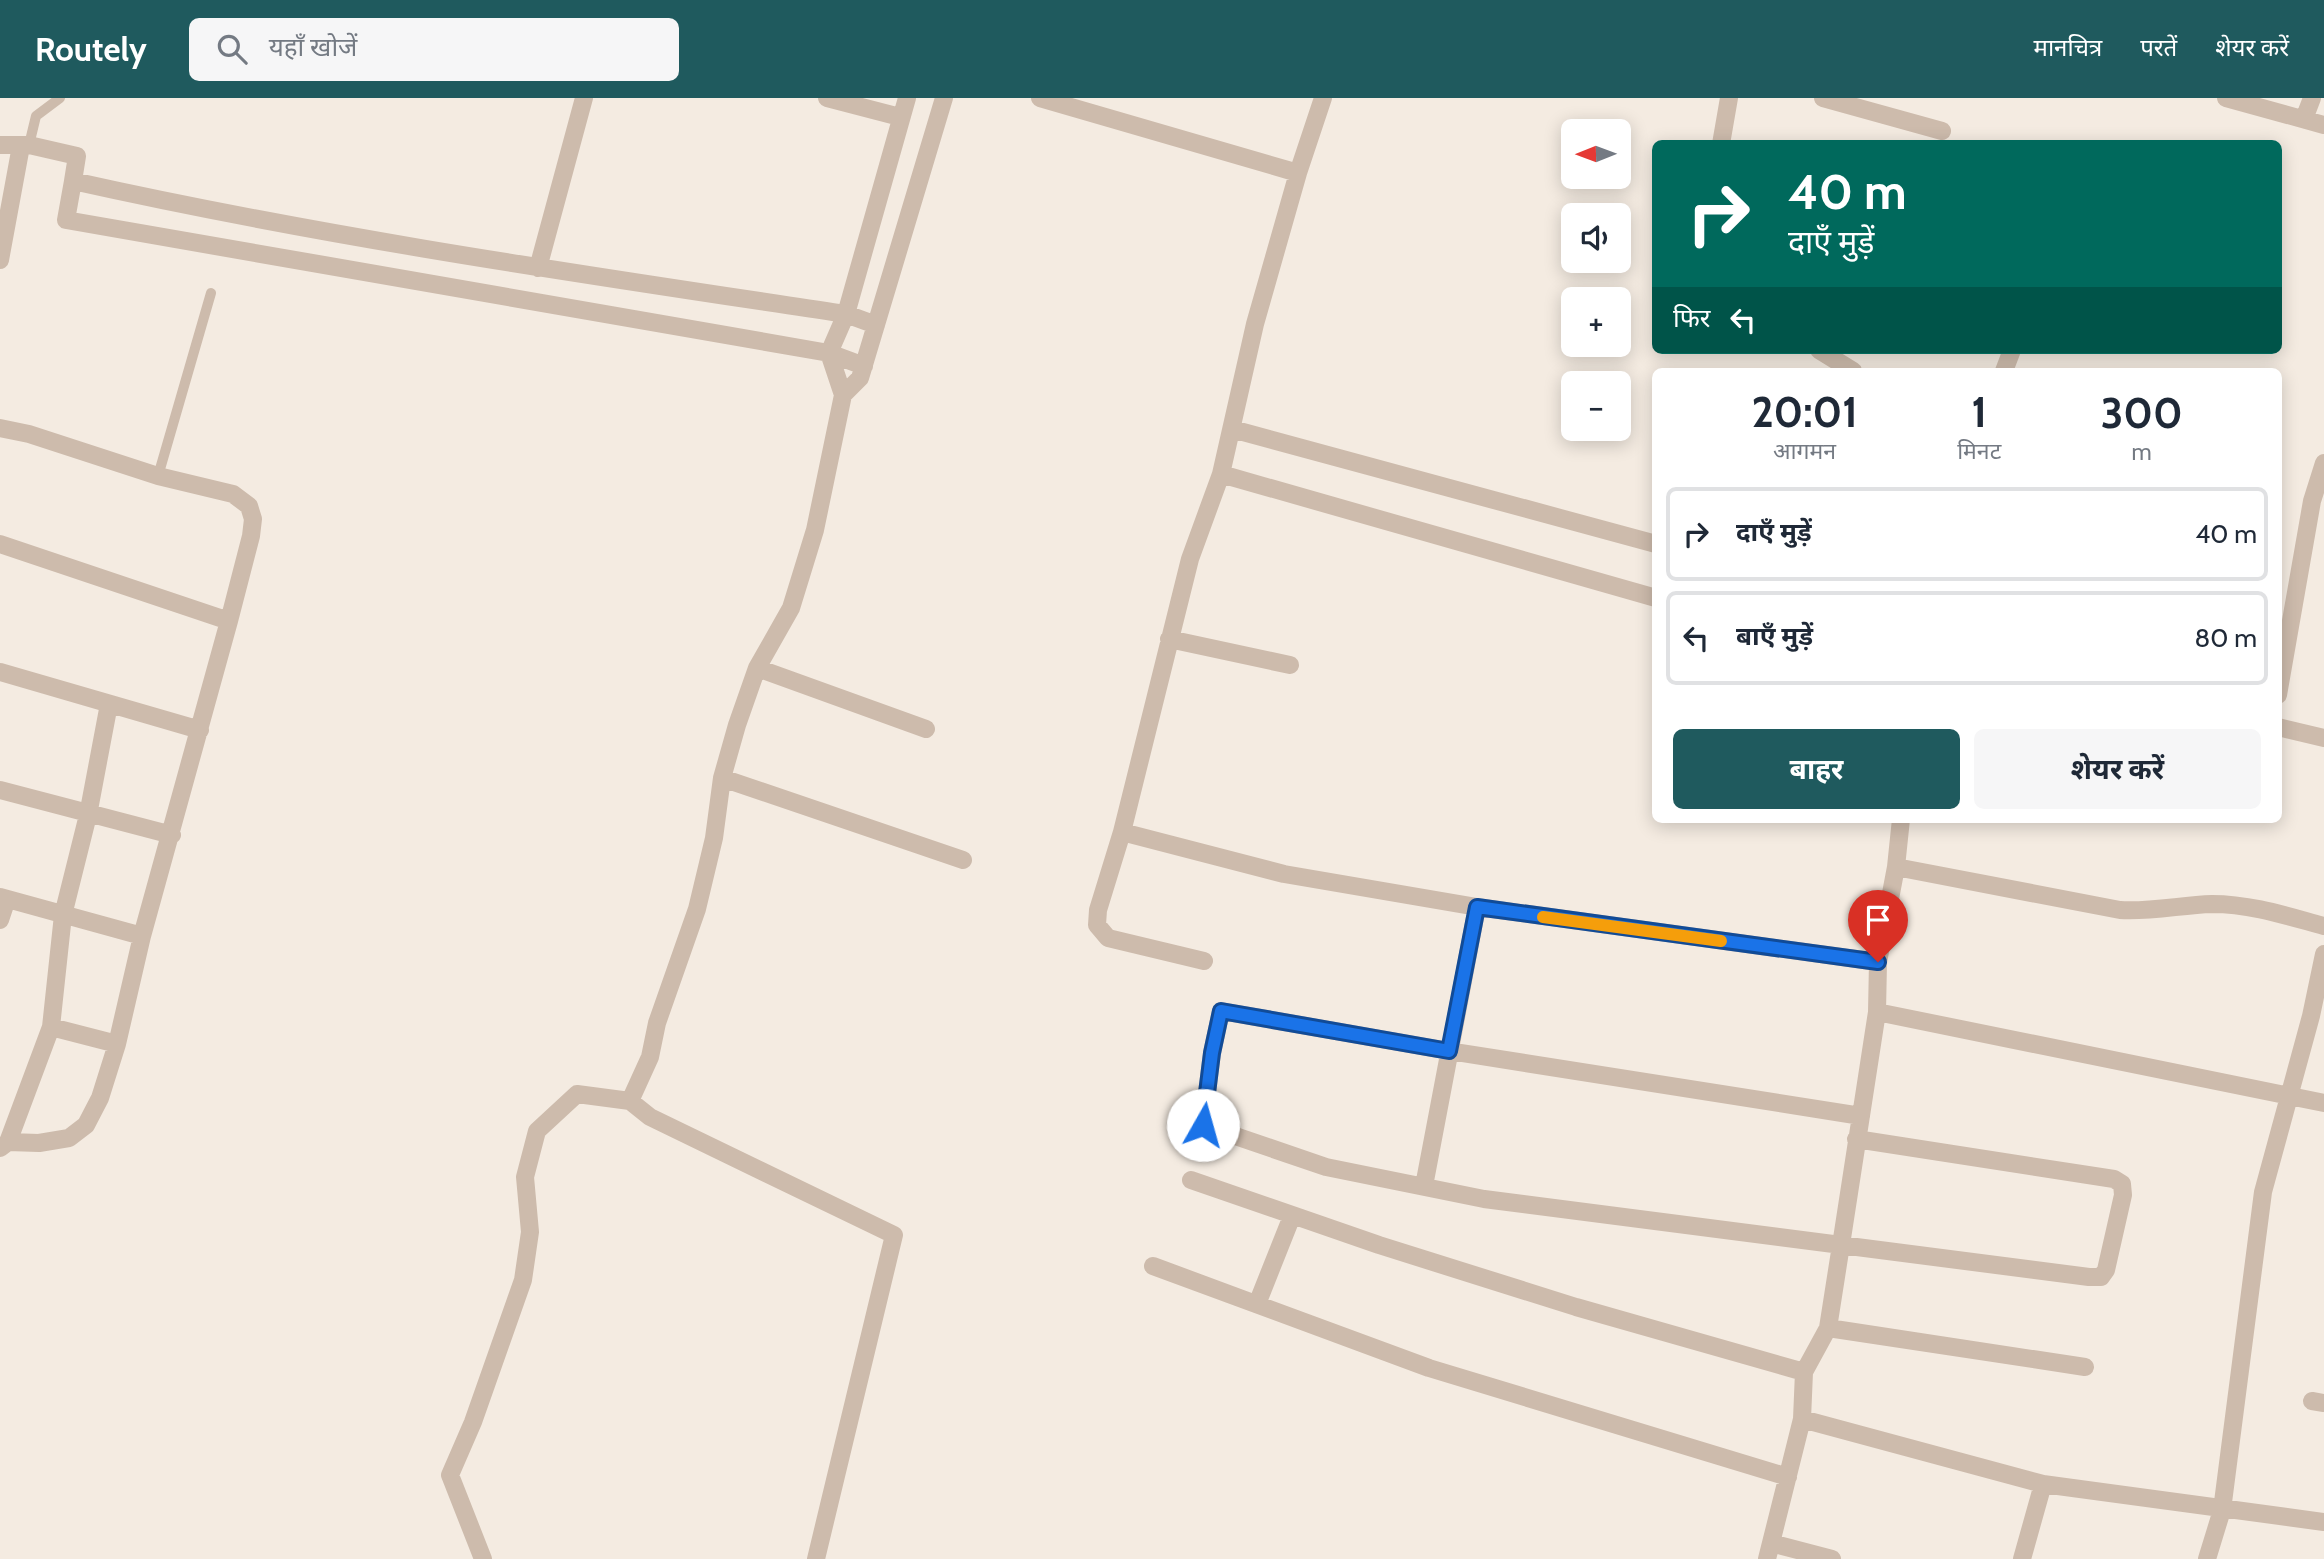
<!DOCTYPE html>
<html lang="hi">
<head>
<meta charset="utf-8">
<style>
  body { margin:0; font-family:Cabin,"Noto Sans Devanagari",sans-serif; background:#f6f6f7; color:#1f2937; height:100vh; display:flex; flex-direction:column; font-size:26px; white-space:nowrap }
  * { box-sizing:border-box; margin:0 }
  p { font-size:23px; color:#747a83 }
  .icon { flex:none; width:38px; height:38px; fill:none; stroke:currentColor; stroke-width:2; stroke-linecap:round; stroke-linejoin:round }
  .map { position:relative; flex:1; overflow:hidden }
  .details { position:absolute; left:1652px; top:270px; width:630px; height:455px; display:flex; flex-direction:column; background:#fff; border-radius:10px; box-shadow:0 4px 18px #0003 }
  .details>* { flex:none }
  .hud { position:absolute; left:1652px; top:42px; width:630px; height:214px; border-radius:10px; box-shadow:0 4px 18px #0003; background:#00695c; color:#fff; overflow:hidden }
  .needle { width:46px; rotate:269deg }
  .tools { position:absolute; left:1561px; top:21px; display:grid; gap:14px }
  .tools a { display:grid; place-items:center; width:70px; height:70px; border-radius:10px; background:#fff; box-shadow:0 4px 18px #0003; font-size:35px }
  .pin { position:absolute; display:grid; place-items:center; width:60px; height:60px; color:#fff; margin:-72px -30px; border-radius:50% 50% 50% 0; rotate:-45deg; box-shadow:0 0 7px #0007 }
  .pin .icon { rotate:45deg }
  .me { position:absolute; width:77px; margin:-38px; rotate:7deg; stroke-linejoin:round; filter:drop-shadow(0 0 5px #0008) }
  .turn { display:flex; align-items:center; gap:24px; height:147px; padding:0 21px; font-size:32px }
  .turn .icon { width:91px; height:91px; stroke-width:2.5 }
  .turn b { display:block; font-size:49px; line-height:60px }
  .then { display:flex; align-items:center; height:66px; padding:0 21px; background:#0003; gap:14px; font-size:26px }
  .eta { display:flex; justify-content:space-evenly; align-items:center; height:119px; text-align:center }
  .eta b { font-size:42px; font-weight:700; line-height:49px }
  .button { display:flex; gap:14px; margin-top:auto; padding:14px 21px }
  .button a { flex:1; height:80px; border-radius:10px; background:#1f5a5e; color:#fff; font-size:28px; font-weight:700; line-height:80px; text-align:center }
  .button a+a { background:#f6f6f7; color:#1f2937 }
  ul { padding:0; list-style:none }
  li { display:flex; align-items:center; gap:21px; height:94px; margin:0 14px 10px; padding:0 7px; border:4px solid #e0e1e3; border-radius:10px }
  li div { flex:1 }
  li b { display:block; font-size:26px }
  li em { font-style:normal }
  header { display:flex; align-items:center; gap:42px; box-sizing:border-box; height:98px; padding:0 35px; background:#1f5a5e; color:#fff }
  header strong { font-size:33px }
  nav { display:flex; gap:38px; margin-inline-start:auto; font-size:24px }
  .search { width:490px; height:63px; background:#f6f6f7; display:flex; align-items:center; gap:18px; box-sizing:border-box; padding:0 24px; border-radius:10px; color:#747a83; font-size:26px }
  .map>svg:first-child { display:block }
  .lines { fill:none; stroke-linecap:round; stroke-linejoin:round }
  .lane { stroke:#cdbbac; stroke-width:10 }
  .street { stroke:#cdbbac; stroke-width:18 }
  .route-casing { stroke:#114b97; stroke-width:18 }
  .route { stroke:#1a73e8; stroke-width:12 }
  .slow { stroke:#f59e0b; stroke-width:12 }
</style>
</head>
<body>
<header>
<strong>Routely</strong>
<div class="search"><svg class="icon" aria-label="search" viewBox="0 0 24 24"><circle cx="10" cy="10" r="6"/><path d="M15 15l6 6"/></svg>यहाँ खोजें</div>
<nav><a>मानचित्र</a><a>परतें</a><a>शेयर करें</a></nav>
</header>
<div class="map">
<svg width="2324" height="1461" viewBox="0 0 2324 1461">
  <rect width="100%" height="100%" fill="#f4ebe1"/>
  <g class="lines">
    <!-- lane -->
    <path class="lane" d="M 29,47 L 36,18 L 60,0
      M 158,378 L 211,195"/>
    <!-- street -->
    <path class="street" d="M 827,0 L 900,19
      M 1040,0 L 1298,75
      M 1823,0 L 1942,33
      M 2226,0 L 2324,27
      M 2304,21 L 2312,0
      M 1721,46 L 1729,0
      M 0,47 L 29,47 L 77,58 L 73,83 C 328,140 587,177 846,216 L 876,227
      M 73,83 L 66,122 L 829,255 L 864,268
      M 0,162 L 21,48
      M 538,170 L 584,0
      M 1819,252 L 1853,273
      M 2004,273 L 2012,252
      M 843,297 L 860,280 L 944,0
      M 0,330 L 29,336 L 158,378 L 233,396 L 249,408 L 253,421 L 251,438 L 229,523 L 142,838 L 117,946 L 100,1000 L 86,1027 L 69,1040 L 39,1045 L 8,1044 L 0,1050
      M 1232,331 L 1656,446
      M 1221,376 L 1656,500
      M 0,446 L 229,523
      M 1169,541 L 1290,567
      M 757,570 L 926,631
      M 0,574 L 200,632
      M 2278,597 L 2312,403 L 2324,365
      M 2278,629 L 2324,640
      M 722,680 L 963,762
      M 0,692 L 172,737
      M 1901,721 L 1896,769 L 1878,864 L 1877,914 L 1841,1147 L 1828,1230 L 1804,1274 L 1802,1321 L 2043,1386 L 2324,1424
      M 1122,734 L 1284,776 L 1477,809 L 1878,864
      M 1896,769 L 2120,812 C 2151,814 2181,807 2212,806 C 2251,806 2287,818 2324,828
      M 0,799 L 142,838
      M 0,822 L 7,801
      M 1204,863 L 1108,840 L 1097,827 L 1098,812 L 1122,734 L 1190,461 L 1221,376 L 1255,226 L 1298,75 L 1323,0
      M 1877,914 L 2324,1005
      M 51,929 L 117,946
      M 630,1003 L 650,1019 L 894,1137 L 816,1461
      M 1856,1041 L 2114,1081 L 2122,1086 L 2123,1097 L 2106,1172 L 2101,1179 L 2089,1179 L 1484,1101 L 1326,1069 L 1203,1027 L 1212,955 L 1221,913 L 1449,953 L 1861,1018
      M 8,1044 L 51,929 L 63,817 L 88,717 L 109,606
      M 1191,1082 L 1379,1147 L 1576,1209 L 1804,1274
      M 1424,1088 L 1477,809
      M 1153,1168 L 1429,1270 L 1788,1379
      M 1257,1206 L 1292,1118
      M 1828,1230 L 2085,1269
      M 2312,1303 L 2324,1305
      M 1771,1445 L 1832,1461
      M 483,1461 L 450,1377 L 473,1324 L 523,1182 L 530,1134 L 525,1079 L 537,1033 L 577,996 L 630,1003 L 650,959 L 657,925 L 697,811 L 714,740 L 722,680 L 737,627 L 757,570 L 791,510 L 815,432 L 843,297 L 829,255 L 846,216 L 907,0
      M 1767,1461 L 1802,1321
      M 2022,1461 L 2043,1386
      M 2207,1461 L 2222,1412 L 2263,1094 L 2311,918 L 2324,856"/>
  </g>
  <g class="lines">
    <!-- route casing -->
    <g class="route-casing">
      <path id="route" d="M 1203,1027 L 1212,955 L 1221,913 L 1449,953 L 1477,809 L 1878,864"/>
    </g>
    <!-- route -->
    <use href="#route" class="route"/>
    <!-- slow -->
    <path class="slow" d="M 1543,819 L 1721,843"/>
  </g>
</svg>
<div class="tools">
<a><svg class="needle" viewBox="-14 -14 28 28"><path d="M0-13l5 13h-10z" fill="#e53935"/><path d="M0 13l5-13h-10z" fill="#747a83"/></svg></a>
<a><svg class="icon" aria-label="sound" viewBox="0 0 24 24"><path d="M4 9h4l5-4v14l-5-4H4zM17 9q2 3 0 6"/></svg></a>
<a>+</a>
<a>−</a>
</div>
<div class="pin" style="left:1878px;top:864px;background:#d93025"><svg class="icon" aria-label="arrive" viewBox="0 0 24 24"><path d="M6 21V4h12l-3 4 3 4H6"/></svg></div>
<svg class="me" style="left:1203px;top:1027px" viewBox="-20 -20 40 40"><circle r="19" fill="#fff"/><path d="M0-13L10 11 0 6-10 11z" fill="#1a73e8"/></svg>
<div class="hud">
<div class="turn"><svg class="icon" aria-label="right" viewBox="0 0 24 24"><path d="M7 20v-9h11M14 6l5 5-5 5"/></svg><div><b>40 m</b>दाएँ मुड़ें</div></div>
<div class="then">फिर<svg class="icon" aria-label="left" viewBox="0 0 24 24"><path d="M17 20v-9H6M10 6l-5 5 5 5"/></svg></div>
</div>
<section class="details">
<div class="eta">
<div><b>20:01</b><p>आगमन</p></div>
<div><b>1</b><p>मिनट</p></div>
<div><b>300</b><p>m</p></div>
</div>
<ul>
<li><svg class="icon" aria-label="right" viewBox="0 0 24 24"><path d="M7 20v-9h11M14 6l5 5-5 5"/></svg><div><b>दाएँ मुड़ें</b></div><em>40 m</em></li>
<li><svg class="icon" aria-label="left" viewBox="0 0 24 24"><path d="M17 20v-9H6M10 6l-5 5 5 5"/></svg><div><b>बाएँ मुड़ें</b></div><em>80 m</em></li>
</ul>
<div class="button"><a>बाहर</a><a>शेयर करें</a></div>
</section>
</div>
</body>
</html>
